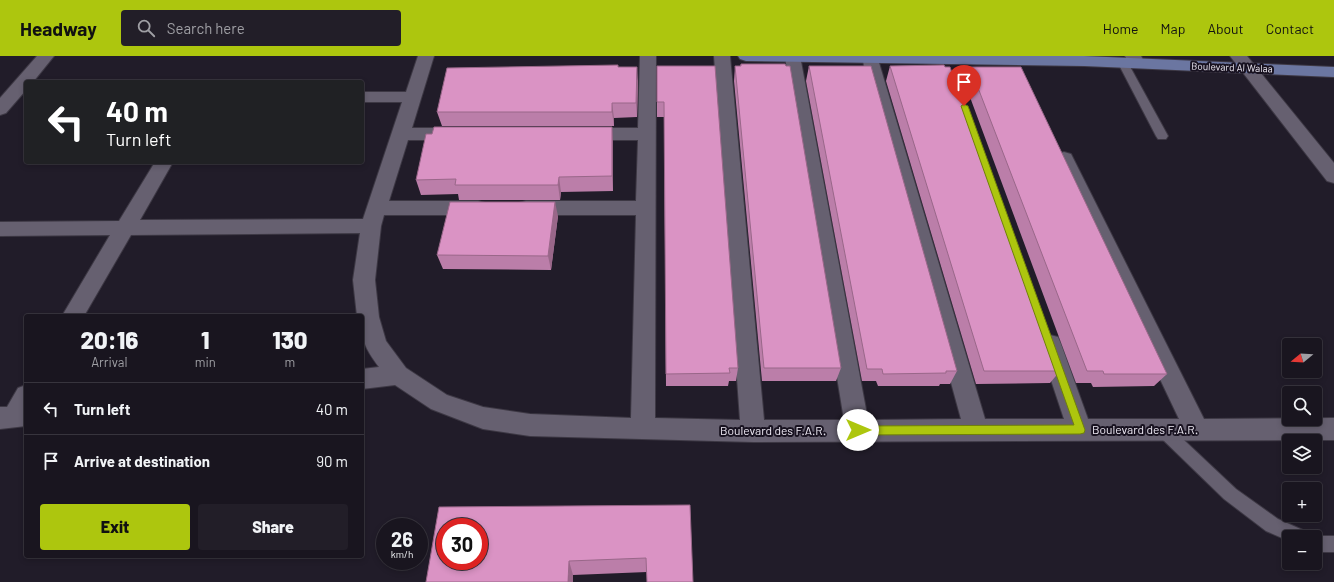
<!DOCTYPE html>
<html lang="en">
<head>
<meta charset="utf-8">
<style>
  body { margin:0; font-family:Barlow,sans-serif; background:#221e28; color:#f1f3f6; height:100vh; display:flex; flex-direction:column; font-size:15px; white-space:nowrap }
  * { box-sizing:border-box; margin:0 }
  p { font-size:13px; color:#9f9fa4 }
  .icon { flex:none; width:22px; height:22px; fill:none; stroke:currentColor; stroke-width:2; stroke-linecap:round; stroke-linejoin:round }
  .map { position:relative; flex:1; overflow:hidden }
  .side { position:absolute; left:24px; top:258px; width:340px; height:244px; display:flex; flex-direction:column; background:#19151f; border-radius:4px; box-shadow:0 2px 6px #0003,0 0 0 1px #37343d }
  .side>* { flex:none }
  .top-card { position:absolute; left:24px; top:24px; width:340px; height:84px; border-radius:4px; box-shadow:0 2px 6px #0003,0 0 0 1px #37343d; background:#202124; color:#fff; overflow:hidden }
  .needle { width:26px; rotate:252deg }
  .buttons { position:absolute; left:1282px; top:282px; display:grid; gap:8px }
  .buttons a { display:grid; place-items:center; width:40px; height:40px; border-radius:4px; background:#19151f; box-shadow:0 2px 6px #0003,0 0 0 1px #37343d; font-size:20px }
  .speed { position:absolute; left:376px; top:462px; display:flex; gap:8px; font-size:20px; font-weight:700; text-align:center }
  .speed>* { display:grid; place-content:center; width:52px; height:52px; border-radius:50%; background:#19151f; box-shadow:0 2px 6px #0003,0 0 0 1px #37343d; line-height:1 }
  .speed small { font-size:10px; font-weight:400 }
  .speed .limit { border:6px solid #d22; background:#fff; color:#111 }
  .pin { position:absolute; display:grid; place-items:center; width:34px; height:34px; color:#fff; margin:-41px -17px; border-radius:50% 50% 50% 0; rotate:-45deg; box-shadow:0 0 4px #0007 }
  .pin .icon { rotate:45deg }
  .me { position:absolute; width:44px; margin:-22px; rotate:90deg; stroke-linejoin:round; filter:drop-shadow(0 0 3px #0008) }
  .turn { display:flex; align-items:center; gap:14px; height:84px; padding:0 16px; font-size:18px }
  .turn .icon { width:52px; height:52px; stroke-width:2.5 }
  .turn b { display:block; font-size:28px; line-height:34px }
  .eta { display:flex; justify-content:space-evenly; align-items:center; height:68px; text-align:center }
  .eta b { font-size:24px; font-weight:800; line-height:28px }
  .cta { display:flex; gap:8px; margin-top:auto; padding:8px 16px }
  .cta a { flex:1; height:46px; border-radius:4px; background:#adc60e; color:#111; font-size:16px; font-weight:800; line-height:46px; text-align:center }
  .cta a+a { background:#221e28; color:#f1f3f6 }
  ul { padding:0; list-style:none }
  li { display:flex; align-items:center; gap:12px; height:52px; padding:0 16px; border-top:1px solid #37343d }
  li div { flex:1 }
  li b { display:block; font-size:15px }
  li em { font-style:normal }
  header { display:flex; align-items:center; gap:24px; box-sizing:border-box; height:56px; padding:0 20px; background:#adc60e; color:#111 }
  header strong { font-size:19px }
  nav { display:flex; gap:22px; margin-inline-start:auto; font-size:14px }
  .search { width:280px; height:36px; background:#221e28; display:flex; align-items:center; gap:10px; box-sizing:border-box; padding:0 14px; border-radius:4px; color:#9f9fa4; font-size:15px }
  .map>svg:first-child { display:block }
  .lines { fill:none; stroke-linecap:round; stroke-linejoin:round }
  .lane-casing { stroke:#3d3844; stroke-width:2 }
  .street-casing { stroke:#3d3844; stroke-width:2 }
  .primary-casing { stroke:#3d3844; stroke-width:2 }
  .lane { fill:#666070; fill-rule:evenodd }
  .street { fill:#666070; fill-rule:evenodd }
  .primary { fill:#6b76a1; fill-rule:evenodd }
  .wall { fill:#bb7ea9 }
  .shaded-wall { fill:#996789 }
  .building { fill:#da93c4; stroke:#996789; fill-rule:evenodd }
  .route { fill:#adc60e; stroke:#708109 }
  .labels { text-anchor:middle; stroke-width:4; stroke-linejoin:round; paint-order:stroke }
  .far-street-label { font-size:10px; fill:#eeeaf4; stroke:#181220 }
  .street-label { font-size:12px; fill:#eeeaf4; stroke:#181220 }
</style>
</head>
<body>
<header>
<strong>Headway</strong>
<div class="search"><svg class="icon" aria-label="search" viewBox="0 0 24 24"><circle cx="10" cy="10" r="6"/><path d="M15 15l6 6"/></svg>Search here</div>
<nav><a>Home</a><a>Map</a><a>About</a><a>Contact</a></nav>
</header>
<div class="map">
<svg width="1334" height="526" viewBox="0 0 1334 526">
  <rect width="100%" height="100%" fill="#211c29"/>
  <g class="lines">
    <!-- lane casing -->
    <g class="lane-casing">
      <path id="lane" d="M 1123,4 L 1128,7 L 1168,80 L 1166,83 L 1158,83 L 1156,80 L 1118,7 Z
        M 1163,367 L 1168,369 L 1236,433 L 1278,463 L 1305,475 L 1307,481 L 1289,481 L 1289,485 L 1266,475 L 1224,443 L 1158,379 L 1155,374 L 1158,369 Z
        M 1315,480 L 1334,480 L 1334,496 L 1315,496 L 1315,481 L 1311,481 Z"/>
    </g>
    <!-- street casing -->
    <g class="street-casing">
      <path id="street" d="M 37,0 L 54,0 L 33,26 L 26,26 L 26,34 L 6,57 L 0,59 L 0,42 Z
        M 418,0 L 434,0 L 412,72 L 461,72 L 467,74 L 470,78 L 467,82 L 461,84 L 408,84 L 389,145 L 478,145 L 485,147 L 488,152 L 485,157 L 478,159 L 384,159 L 381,170 L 375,224 L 379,261 L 386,285 L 406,312 L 447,339 L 483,351 L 530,358 L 631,362 L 636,159 L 526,159 L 519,157 L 516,152 L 519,147 L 526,145 L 636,145 L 638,84 L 584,84 L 578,82 L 575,78 L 578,74 L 584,72 L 638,72 L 640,0 L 656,0 L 655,362 L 740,364 L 714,0 L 730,0 L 764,364 L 844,364 L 785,1 L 800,0 L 868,364 L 961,363 L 862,2 L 863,0 L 877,0 L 985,363 L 1064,363 L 1039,288 L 1042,281 L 1050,279 L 1058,281 L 1061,288 L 1088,363 L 1179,363 L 1055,102 L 1057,98 L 1064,96 L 1071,98 L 1073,102 L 1204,363 L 1334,362 L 1334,384 L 753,386 L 530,380 L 483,373 L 431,353 L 395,329 L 362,333 L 362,313 L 379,311 C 364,291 362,285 362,260 L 357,260 L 353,224 L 360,177 L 131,179 L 84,260 L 62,260 L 110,179 L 0,180 L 0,166 L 119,165 L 155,106 L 173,106 L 140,164 L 363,163 L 402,46 L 362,46 L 362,36 L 406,36 Z
        M 1125,0 L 1141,0 L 1145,7 L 1143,11 L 1137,12 L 1131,11 Z
        M 1230,0 L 1247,0 L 1334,107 L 1334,127 L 1327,125 Z
        M 26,329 L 26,370 L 0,373 L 0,351 L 7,351 L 18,332 Z"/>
    </g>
    <!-- primary casing -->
    <g class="primary-casing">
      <path id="primary" d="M 738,0 L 1084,0 L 1334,11 L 1334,21 L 1084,10 L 746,5 L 740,3 Z"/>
    </g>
    <!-- lane -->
    <use href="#lane" class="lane"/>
    <!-- street -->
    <use href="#street" class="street"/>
    <!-- primary -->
    <use href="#primary" class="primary"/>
  </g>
  <!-- wall -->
  <path class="wall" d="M 741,8 L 786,10 L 841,312 L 836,325 L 762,325 L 734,25 L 735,10 L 740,10 Z
    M 657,10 L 738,312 L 736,325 L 729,325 L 728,330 L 666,330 L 664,61 L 657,61 Z
    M 809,10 L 957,315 L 950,328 L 940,328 L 939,330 L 878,330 L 876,325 L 862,325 L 806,25 Z
    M 890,10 L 1060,315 L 1050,327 L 976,328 L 886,25 Z
    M 618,11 L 638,25 L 637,61 L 614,62 L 614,70 L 442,70 L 437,56 Z
    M 970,11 L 1167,318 L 1154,330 L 1093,331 L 1091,327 L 1076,327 L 964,25 Z
    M 613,86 L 613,135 L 561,136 L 560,144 L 459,144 L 458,138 L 421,139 L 416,124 Z
    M 558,160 L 551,214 L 443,213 L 437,199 Z
    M 690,449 L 647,516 L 573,519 L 426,526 Z"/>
  <!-- shaded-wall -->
  <path class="shaded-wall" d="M 637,11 L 638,25 L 637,61 L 636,47 Z
    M 612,47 L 614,62 L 614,70 L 612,56 Z
    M 612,71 L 613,86 L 613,135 L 612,120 Z
    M 559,121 L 561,136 L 560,144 L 558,129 Z
    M 555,146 L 558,160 L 551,214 L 548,200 Z
    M 569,505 L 573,519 L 573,526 L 568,526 Z"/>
  <!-- building -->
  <path class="building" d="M 741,8 L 785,8 L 786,10 L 790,10 L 841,312 L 764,312 L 735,10 L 741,10 Z
    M 618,9 L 618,11 L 637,11 L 636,47 L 612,47 L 612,56 L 437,56 L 447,12 Z
    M 944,9 L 945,11 L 950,11 L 1060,315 L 984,315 L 890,10 Z
    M 657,10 L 715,10 L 738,312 L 729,312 L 730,317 L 666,318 L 664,46 L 657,46 Z
    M 809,10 L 871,10 L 957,315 L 946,315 L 946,317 L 883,318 L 882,313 L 867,313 Z
    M 970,11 L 1021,11 L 1167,318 L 1104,318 L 1103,315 L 1087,315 Z
    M 434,71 L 612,71 L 612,120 L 559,121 L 558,129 L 455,129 L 456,123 L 416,124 L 426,78 L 432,78 Z
    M 450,146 L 555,146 L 548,200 L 437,199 Z
    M 690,449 L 693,526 L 647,526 L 646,502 L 569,505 L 568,526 L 426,526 L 439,451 ZM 445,471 L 479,471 L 479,505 L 445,505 Z"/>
  <!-- route -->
  <path class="route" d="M 964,48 L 968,50 L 1085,374 L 1084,377 L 1080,378 L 858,379 L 855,377 L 853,374 L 855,371 L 858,370 L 1074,369 L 961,50 Z"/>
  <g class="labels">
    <!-- far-street labels -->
    <g class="far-street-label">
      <text transform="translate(1232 11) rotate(2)" y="4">Boulevard Al Walaa</text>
    </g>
    <!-- street labels -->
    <g class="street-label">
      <text x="1145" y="378">Boulevard des F.A.R.</text>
      <text x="773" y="379">Boulevard des F.A.R.</text>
    </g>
  </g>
</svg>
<div class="buttons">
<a><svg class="needle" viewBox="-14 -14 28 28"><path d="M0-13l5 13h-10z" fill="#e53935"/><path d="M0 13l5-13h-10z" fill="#9f9fa4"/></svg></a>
<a><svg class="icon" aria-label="search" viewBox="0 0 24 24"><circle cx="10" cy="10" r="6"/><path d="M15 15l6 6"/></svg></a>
<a><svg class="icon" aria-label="layers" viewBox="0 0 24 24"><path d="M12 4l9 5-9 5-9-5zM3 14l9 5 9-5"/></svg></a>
<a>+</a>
<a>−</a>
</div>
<div class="speed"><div>26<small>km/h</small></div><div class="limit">30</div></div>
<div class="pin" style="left:964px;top:50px;background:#d93025"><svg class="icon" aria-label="arrive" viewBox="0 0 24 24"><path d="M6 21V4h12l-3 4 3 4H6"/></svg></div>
<svg class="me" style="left:858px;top:374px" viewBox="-20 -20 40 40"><circle r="19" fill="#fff"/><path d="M0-13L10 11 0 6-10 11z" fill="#adc60e"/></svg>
<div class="top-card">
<div class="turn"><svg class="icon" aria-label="left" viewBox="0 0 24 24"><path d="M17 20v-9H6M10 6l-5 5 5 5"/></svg><div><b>40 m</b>Turn left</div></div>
</div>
<section class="side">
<div class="eta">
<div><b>20:16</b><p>Arrival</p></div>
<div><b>1</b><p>min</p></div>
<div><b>130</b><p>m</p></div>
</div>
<ul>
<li><svg class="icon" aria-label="left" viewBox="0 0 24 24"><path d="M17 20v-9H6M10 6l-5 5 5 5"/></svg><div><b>Turn left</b></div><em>40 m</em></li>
<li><svg class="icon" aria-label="arrive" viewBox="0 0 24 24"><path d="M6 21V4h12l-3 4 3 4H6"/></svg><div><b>Arrive at destination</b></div><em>90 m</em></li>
</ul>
<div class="cta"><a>Exit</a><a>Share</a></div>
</section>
</div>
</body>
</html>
